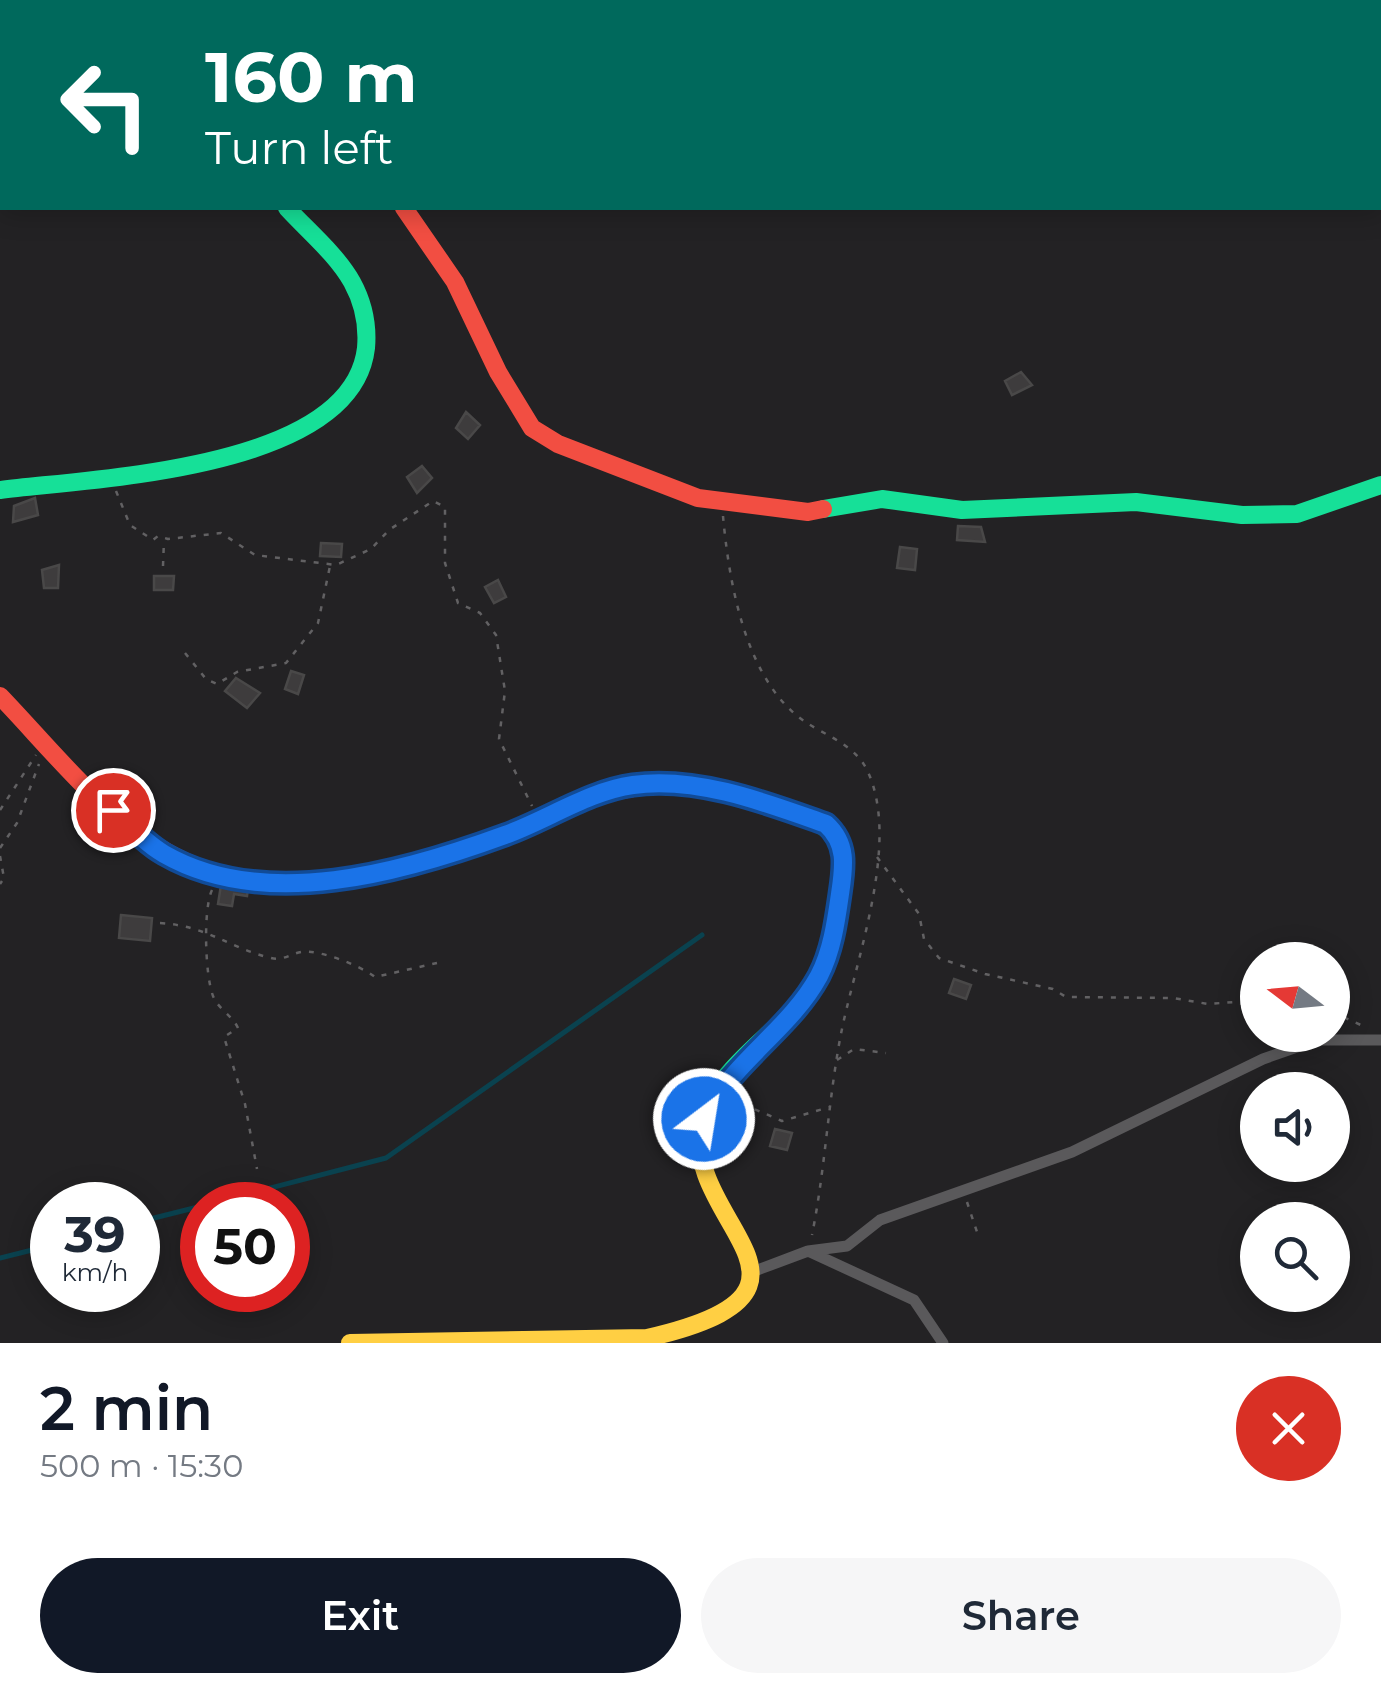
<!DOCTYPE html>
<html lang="en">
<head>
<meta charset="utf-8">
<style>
  body { margin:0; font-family:Montserrat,sans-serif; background:#f6f6f7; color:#1f2937; height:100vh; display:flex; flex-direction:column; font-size:38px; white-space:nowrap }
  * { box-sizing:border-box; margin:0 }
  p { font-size:32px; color:#747a83 }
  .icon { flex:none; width:55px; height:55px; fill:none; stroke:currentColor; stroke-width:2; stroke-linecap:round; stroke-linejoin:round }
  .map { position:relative; height:1343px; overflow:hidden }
  .side { display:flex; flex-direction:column; background:#fff; flex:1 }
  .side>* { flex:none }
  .hud { position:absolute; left:0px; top:0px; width:1382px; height:210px; box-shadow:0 5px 25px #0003; background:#00695c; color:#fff; overflow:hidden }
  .needle { width:65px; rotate:286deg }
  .controls { position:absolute; left:1240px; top:942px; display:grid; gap:20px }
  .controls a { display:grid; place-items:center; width:110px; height:110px; border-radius:50%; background:#fff; box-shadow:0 5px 25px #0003; font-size:50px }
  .speed { position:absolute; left:30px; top:1182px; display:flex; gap:20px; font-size:50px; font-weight:700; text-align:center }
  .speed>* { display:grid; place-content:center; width:130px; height:130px; border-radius:50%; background:#fff; box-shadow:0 5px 25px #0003; line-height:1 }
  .speed small { font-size:25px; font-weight:400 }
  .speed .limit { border:15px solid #d22; background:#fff; color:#111 }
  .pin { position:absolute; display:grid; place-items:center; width:85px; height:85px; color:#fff; margin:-42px; border:5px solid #fff; border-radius:50%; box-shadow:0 2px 10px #0007 }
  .me { position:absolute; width:110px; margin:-55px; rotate:31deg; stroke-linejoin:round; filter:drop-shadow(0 0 8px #0008) }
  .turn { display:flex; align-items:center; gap:35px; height:210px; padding:0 40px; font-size:45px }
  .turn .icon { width:130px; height:130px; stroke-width:2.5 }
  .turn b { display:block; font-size:70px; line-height:85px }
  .round { display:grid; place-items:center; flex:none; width:105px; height:105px; border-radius:52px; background:#f6f6f7 }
  .headline { display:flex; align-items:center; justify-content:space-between; height:170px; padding:0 40px }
  h1 { font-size:60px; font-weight:600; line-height:75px; color:#111827 }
  .button { display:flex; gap:20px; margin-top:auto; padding:20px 40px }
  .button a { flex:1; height:115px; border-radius:60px; background:#111827; color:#fff; font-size:40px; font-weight:600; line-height:115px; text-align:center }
  .button a+a { background:#f6f6f7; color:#1f2937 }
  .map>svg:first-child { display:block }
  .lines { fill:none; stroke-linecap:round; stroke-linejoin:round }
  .stream { stroke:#0a424f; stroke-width:5 }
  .building { fill:#3e3c3d; stroke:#494848; stroke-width:2.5 }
  .path { stroke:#626163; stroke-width:2.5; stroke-dasharray:5 8; stroke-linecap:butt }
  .street { stroke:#5a595b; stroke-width:11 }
  .fast { stroke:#16e098; stroke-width:18 }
  .slow { stroke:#ffcf43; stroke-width:18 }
  .jam { stroke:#f24e42; stroke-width:18 }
  .route-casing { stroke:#114b97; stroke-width:25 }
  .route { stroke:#1a73e8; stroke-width:18 }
</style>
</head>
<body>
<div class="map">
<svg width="1381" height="1343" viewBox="0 0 1381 1343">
  <rect width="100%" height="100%" fill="#232224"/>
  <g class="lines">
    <!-- stream -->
    <path class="stream" d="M 205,1205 L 386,1158 L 702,935
      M 138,1222 L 202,1206
      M 0,1258 L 52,1245"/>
  </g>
  <!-- building -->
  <path class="building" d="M 1021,372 L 1032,385 L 1012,395 L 1005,381 Z
    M 466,412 L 480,425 L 468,439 L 456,428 Z
    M 422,466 L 432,478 L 417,493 L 407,477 Z
    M 35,498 L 38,515 L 13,522 L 14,506 Z
    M 958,526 L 981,527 L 985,542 L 957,540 Z
    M 321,543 L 342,544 L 341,557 L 320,556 Z
    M 900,547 L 917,549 L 915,570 L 897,568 Z
    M 59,565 L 58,588 L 44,588 L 42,570 Z
    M 154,576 L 174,576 L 173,590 L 154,590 Z
    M 498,580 L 506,597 L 494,603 L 485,587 Z
    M 291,671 L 304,675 L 298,694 L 285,689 Z
    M 236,678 L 260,693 L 247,708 L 225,691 Z
    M 221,885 L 248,889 L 247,896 L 234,894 L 232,906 L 218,904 Z
    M 121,915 L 152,918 L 150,941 L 119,938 Z
    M 954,979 L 971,985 L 966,999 L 949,993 Z
    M 775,1129 L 792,1133 L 787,1150 L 770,1146 Z"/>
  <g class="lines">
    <!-- path -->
    <path class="path" d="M 116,491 L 130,525 L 153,540 L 158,536 L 168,539 L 221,533 L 255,555 L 336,565 L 371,549 L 389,530 L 433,501 L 445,507 L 445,563 L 458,603 L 480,613 L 496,635 L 505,691 L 499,739 L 532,806
      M 723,516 C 729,582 745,680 804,721 C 826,736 856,745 868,772 C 901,845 854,963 840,1039 C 828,1104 825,1170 812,1235
      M 163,566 L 164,540
      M 185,653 L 206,679 L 217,684 L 237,672 L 286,663 L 318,623 L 330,566
      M 0,810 L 36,755
      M 0,848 L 17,823 L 39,764
      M 0,856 L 4,878 L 0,884
      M 877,857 L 919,914 L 924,939 L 939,958 L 985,974 L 1053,989 L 1066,997 L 1173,998 L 1208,1004 L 1234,1002 L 1258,1008
      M 212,890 C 203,909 205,975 213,996 C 218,1009 232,1015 238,1028 L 224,1037 L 245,1104 L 257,1169
      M 160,923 C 208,926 229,948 271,958 C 283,961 290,954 301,952 C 319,949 361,966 375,977 L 437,963
      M 1332,1012 L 1363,1026
      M 837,1060 L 854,1049 L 886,1053
      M 731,1099 L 782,1121 L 830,1107
      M 967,1202 L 978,1235"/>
    <!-- street -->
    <path class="street" d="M 258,0 L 260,2
      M 808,1251 L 847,1246 L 880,1220 L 1072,1152 L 1263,1059 L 1317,1040 L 1381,1040
      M 752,1272 L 808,1251 L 914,1300 L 943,1343"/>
    <!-- fast -->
    <path class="fast" d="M 0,490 C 94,478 352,470 366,348 C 368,325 363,302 352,282 C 336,254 309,232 287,208
      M 823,509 L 882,499 L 962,510 L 1136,502 L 1242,515 L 1297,514 L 1381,485
      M 695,788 C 733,793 832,809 844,853 C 849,871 840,896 837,914 C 831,945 823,974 803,999 C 770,1039 715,1069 702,1123"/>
    <!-- slow -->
    <path class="slow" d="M 203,0 L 204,2
      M 350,1343 L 647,1338 C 857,1290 679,1222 702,1123"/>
    <!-- jam -->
    <path class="jam" d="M 404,208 L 455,282 L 498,372 L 532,428 L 558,444 L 698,498 L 808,512 L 823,509
      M 0,696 C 50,748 98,810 160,848 C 266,914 405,875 513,832 C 580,805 619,777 695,788"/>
  </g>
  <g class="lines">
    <!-- route casing -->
    <g class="route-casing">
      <path id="route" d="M 113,810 C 129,825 145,843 164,854 C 265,912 404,872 505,835 C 547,820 589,791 633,785 C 697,776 767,803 826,824 C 848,844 844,867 840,894 C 836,922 832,951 819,976 C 789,1031 731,1062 704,1119"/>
    </g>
    <!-- route -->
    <use href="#route" class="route"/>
  </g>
</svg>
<div class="controls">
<a><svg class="needle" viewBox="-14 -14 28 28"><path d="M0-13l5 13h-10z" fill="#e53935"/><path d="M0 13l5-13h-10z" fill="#747a83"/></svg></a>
<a><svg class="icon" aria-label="sound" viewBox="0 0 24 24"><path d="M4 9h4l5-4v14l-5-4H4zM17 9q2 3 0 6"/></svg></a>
<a><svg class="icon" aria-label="search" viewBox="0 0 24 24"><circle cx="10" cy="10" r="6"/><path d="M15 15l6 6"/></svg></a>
</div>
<div class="speed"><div>39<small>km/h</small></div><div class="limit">50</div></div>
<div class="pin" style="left:113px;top:810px;background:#d93025"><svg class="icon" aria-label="arrive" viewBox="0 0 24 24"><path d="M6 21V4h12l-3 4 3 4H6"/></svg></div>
<svg class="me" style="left:704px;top:1119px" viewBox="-20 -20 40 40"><circle r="17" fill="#1a73e8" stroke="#fff" stroke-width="3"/><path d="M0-11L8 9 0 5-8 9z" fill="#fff"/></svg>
<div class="hud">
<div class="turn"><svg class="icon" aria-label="left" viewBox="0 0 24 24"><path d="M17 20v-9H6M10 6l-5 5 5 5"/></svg><div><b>160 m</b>Turn left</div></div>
</div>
</div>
<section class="side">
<div class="headline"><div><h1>2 min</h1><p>500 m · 15:30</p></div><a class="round" style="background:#d93025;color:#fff"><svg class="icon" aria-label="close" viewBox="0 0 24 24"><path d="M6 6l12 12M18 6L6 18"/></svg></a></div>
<div class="button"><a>Exit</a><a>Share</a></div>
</section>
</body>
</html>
